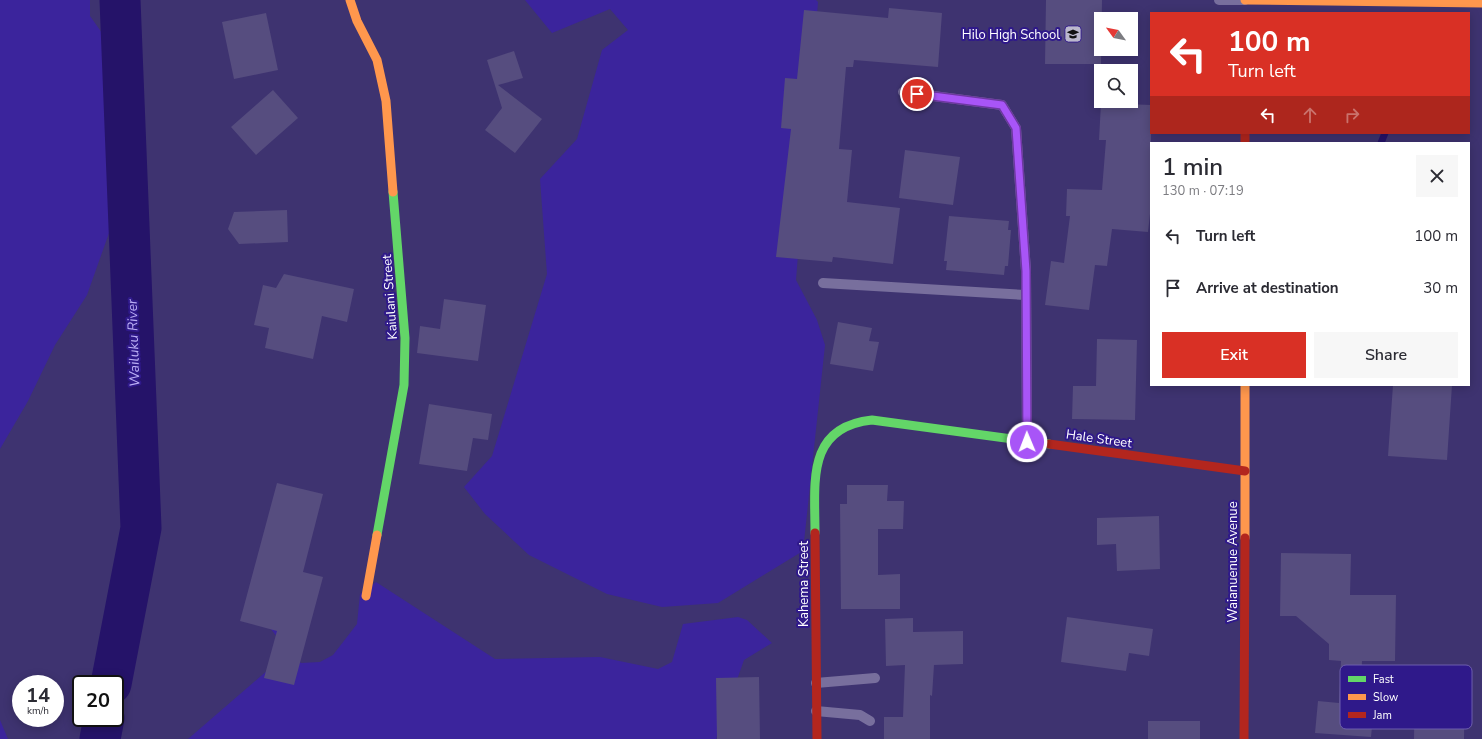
<!DOCTYPE html>
<html lang="en">
<head>
<meta charset="utf-8">
<style>
  body { margin:0; font-family:"Nunito Sans",sans-serif; background:#f7f7f7; color:#2b2b33; height:100vh; display:flex; flex-direction:column; font-size:15px; white-space:nowrap }
  * { box-sizing:border-box; margin:0 }
  p { font-size:13px; color:#7c7c81 }
  .icon { flex:none; width:22px; height:22px; fill:none; stroke:currentColor; stroke-width:2; stroke-linecap:round; stroke-linejoin:round }
  .map { position:relative; flex:1; overflow:hidden }
  .drawer { position:absolute; left:1150px; top:142px; width:320px; height:244px; display:flex; flex-direction:column; background:#fff; border-radius:0px; box-shadow:0 2px 10px #0003 }
  .drawer>* { flex:none }
  .top-card { position:absolute; left:1150px; top:12px; width:320px; height:122px; border-radius:0px; box-shadow:0 2px 10px #0003; background:#d93025; color:#fff; overflow:hidden }
  .needle { width:26px; rotate:303deg }
  .buttons { position:absolute; left:1094px; top:12px; display:grid; gap:8px }
  .buttons a { display:grid; place-items:center; width:44px; height:44px; border-radius:0px; background:#fff; box-shadow:0 2px 10px #0003; font-size:20px }
  .speed { position:absolute; left:12px; top:675px; display:flex; gap:8px; font-size:20px; font-weight:700; text-align:center }
  .speed>* { display:grid; place-content:center; width:52px; height:52px; border-radius:50%; background:#fff; box-shadow:0 2px 10px #0003; line-height:1 }
  .speed small { font-size:10px; font-weight:400 }
  .speed .limit { border:2px solid #111; border-radius:6px; background:#fff; color:#111 }
  .pin { position:absolute; display:grid; place-items:center; width:34px; height:34px; color:#fff; margin:-17px; border:2px solid #fff; border-radius:50%; box-shadow:0 1px 4px #0007 }
  .me { position:absolute; width:44px; margin:-22px; rotate:359deg; stroke-linejoin:round; filter:drop-shadow(0 0 3px #0008) }
  .turn { display:flex; align-items:center; gap:14px; height:84px; padding:0 12px; font-size:18px }
  .turn .icon { width:52px; height:52px; stroke-width:2.5 }
  .turn b { display:block; font-size:28px; line-height:34px }
  .lanes { display:flex; align-items:center; height:38px; padding:0 12px; background:#0003; justify-content:center; gap:20px; direction:ltr }
  .lanes .off { opacity:.35 }
  .round { display:grid; place-items:center; flex:none; width:42px; height:42px; border-radius:0px; background:#f7f7f7 }
  .overview { display:flex; align-items:center; justify-content:space-between; height:68px; padding:0 12px }
  h1 { font-size:24px; font-weight:600; line-height:30px }
  .cta { display:flex; gap:8px; margin-top:auto; padding:8px 12px }
  .cta a { flex:1; height:46px; border-radius:0px; background:#d93025; color:#fff; font-size:16px; font-weight:600; line-height:46px; text-align:center }
  .cta a+a { background:#f7f7f7; color:#2b2b33 }
  ul { padding:0; list-style:none }
  li { display:flex; align-items:center; gap:12px; height:52px; padding:0 12px }
  li div { flex:1 }
  li b { display:block; font-size:15px }
  li em { font-style:normal }
  .map>svg:first-child { display:block }
  .green { fill:#3b249c }
  .lines { fill:none; stroke-linecap:round; stroke-linejoin:round }
  .stream { stroke:#251369; stroke-width:7 }
  .river { stroke:#251369; stroke-width:41 }
  .building { fill:#564d7f }
  .lane { stroke:#786f9d; stroke-width:10 }
  .fast { stroke:#63d668; stroke-width:9 }
  .slow { stroke:#ff974d; stroke-width:9 }
  .jam { stroke:#b3261e; stroke-width:9 }
  .route-casing { stroke:#6d37a1; stroke-width:10 }
  .route { stroke:#a855f7; stroke-width:7 }
  .labels { text-anchor:middle; stroke-width:4; stroke-linejoin:round; paint-order:stroke }
  .poi-label { font-size:13px; fill:#fff; stroke:#2f198a; text-anchor:end }
  .street-label { font-size:13px; fill:#fff; stroke:#2f198a }
  .water-label { font-size:14px; font-style:italic; fill:#bbaff5; stroke:#2f198a }
  .key { fill:#2f198a; stroke:#6d5ead; stroke-width:1 }
  .key-label { font-size:11px; fill:#fff }
</style>
</head>
<body>
<div class="map">
<svg width="1482" height="739" viewBox="0 0 1482 739">
  <rect width="100%" height="100%" fill="#3e3370"/>
  <!-- green -->
  <path class="green" d="M 0,0 L 90,0 L 90,16 L 107,40 L 115,143 L 109,233 L 87,295 L 55,345 L 28,401 L 0,449 Z
    M 525,0 L 816,0 L 818,2 L 796,280 L 817,320 L 825,345 L 803,551 L 718,603 L 662,607 L 607,594 L 529,555 L 485,514 L 464,487 L 492,456 L 547,274 L 540,179 L 577,139 L 602,50 L 628,30 L 610,9 L 552,33 Z
    M 376,582 L 495,659 L 600,657 L 658,669 L 672,662 L 683,624 L 738,617 L 747,620 L 772,643 L 744,660 L 716,739 L 188,739 L 276,663 L 278,638 L 266,623 L 275,606 L 298,660 L 301,663 L 320,662 L 333,655 L 357,624 L 360,594 Z
    M 0,720 L 8,739 L 0,739 Z"/>
  <g class="lines">
    <!-- stream -->
    <path class="stream" d="M 1381,143 L 1385,133"/>
    <!-- river -->
    <path class="river" d="M 111,684 L 141,528 L 120,0
      M 100,739 L 104,718"/>
  </g>
  <!-- building -->
  <path class="building" d="M 1046,0 L 1102,0 L 1101,64 L 1045,64 Z
    M 889,8 L 942,13 L 938,67 L 854,60 L 853,67 L 846,67 L 839,149 L 852,150 L 847,202 L 900,208 L 893,264 L 833,257 L 832,262 L 776,257 L 791,129 L 781,128 L 785,78 L 797,79 L 804,10 L 888,18 Z
    M 266,13 L 278,70 L 234,79 L 222,22 Z
    M 514,51 L 523,78 L 498,85 L 542,119 L 515,153 L 485,130 L 502,108 L 487,60 Z
    M 273,90 L 298,118 L 256,155 L 231,127 Z
    M 1101,103 L 1151,105 L 1151,205 L 1148,232 L 1112,229 L 1107,266 L 1095,265 L 1089,310 L 1045,305 L 1051,261 L 1064,263 L 1070,216 L 1066,216 L 1067,189 L 1102,190 L 1106,140 L 1099,140 Z
    M 905,150 L 960,157 L 953,205 L 899,198 Z
    M 287,210 L 288,242 L 239,244 L 228,229 L 234,212 Z
    M 949,216 L 1009,221 L 1008,230 L 1011,230 L 1008,266 L 1005,266 L 1004,275 L 946,270 L 947,261 L 944,261 Z
    M 284,274 L 354,289 L 347,322 L 322,316 L 313,359 L 265,348 L 269,328 L 254,325 L 263,285 L 276,288 Z
    M 444,299 L 486,305 L 478,361 L 417,353 L 420,326 L 440,329 Z
    M 838,322 L 872,328 L 869,341 L 879,342 L 873,371 L 830,364 Z
    M 1097,339 L 1137,340 L 1135,420 L 1072,419 L 1073,386 L 1096,386 Z
    M 1393,385 L 1452,385 L 1447,460 L 1388,456 Z
    M 429,404 L 492,414 L 488,440 L 473,438 L 467,471 L 419,464 Z
    M 277,483 L 323,494 L 303,572 L 323,577 L 294,685 L 264,678 L 277,631 L 240,621 Z
    M 847,485 L 888,485 L 887,501 L 904,501 L 903,529 L 878,529 L 878,575 L 900,574 L 900,609 L 841,609 L 840,504 L 847,504 Z
    M 1159,516 L 1160,569 L 1117,571 L 1116,544 L 1097,545 L 1097,518 Z
    M 1281,553 L 1351,554 L 1350,595 L 1396,595 L 1395,661 L 1362,661 L 1360,705 L 1374,706 L 1371,737 L 1315,733 L 1318,701 L 1339,703 L 1341,661 L 1329,660 L 1329,644 L 1296,616 L 1280,616 Z
    M 1067,617 L 1153,629 L 1149,656 L 1129,653 L 1126,671 L 1061,662 Z
    M 913,618 L 913,632 L 963,631 L 963,664 L 934,665 L 932,696 L 930,695 L 930,739 L 884,739 L 884,717 L 903,717 L 905,665 L 886,666 L 885,619 Z
    M 1415,671 L 1465,671 L 1464,739 L 1414,739 Z
    M 759,677 L 760,739 L 717,739 L 716,678 Z
    M 1148,721 L 1200,721 L 1200,739 L 1148,739 Z"/>
  <g class="lines">
    <!-- lane -->
    <path class="lane" d="M 1219,0 L 1245,0
      M 903,92 L 1002,105 L 1016,128 L 1026,271 L 1027,442
      M 823,283 L 1025,295
      M 816,683 L 875,678
      M 816,711 L 860,715 L 870,721"/>
    <!-- fast -->
    <path class="fast" d="M 815,533 C 815,482 806,427 872,420 L 1049,444
      M 377,535 L 404,385 L 405,338 L 393,192"/>
    <!-- slow -->
    <path class="slow" d="M 350,0 L 357,21 L 377,60 L 386,101 L 393,192
      M 1245,0 L 1482,3
      M 1245,538 L 1245,385
      M 366,596 L 377,535"/>
    <!-- jam -->
    <path class="jam" d="M 1245,133 L 1245,143
      M 1049,444 L 1245,471
      M 815,533 L 817,739
      M 1244,739 L 1245,538"/>
  </g>
  <g class="lines">
    <!-- route casing -->
    <g class="route-casing">
      <path id="route" d="M 917,94 L 1002,105 L 1016,128 L 1026,271 L 1027,442"/>
    </g>
    <!-- route -->
    <use href="#route" class="route"/>
  </g>
  <!-- icons -->
  <defs>
    <g id="school-square" transform="scale(0.9)"><rect x="-9" y="-9" width="18" height="18" rx="4" fill="#bbb8cd" stroke="#2f198a"/><path d="M0-5L7-2L0 1L-7-2ZM-4 1L0 2.5L4 1V4Q0 6-4 4Z" fill="#111"/></g>
  </defs>
  <g fill-rule="evenodd">
    <use href="#school-square" x="1073" y="34"/>
  </g>
  <g class="labels">
    <!-- poi labels -->
    <g class="poi-label">
      <text x="1060" y="39">Hilo High School</text>
    </g>
    <!-- street labels -->
    <g class="street-label">
      <text transform="translate(389 297) rotate(-94)" y="5">Kaiulani Street</text>
      <text transform="translate(1099 438) rotate(8)" y="5">Hale Street</text>
      <text transform="translate(1232 562) rotate(-90)" y="5">Waianuenue Avenue</text>
      <text transform="translate(803 584) rotate(-90)" y="5">Kahema Street</text>
    </g>
    <!-- water labels -->
    <g class="water-label">
      <text transform="translate(133 343) rotate(-92)" y="5">Wailuku River</text>
    </g>
  </g>
  <!-- legend -->
  <rect x="1340" y="665" width="132" height="64" rx="6" class="key"/>
  <rect x="1348" y="676" width="18" height="6" fill="#63d668"/>
  <rect x="1348" y="694" width="18" height="6" fill="#ff974d"/>
  <rect x="1348" y="712" width="18" height="6" fill="#b3261e"/>
  <g class="key-label">
    <text x="1373" y="683">Fast</text>
    <text x="1373" y="701">Slow</text>
    <text x="1373" y="719">Jam</text>
  </g>
</svg>
<div class="buttons">
<a><svg class="needle" viewBox="-14 -14 28 28"><path d="M0-13l5 13h-10z" fill="#e53935"/><path d="M0 13l5-13h-10z" fill="#7c7c81"/></svg></a>
<a><svg class="icon" aria-label="search" viewBox="0 0 24 24"><circle cx="10" cy="10" r="6"/><path d="M15 15l6 6"/></svg></a>
</div>
<div class="speed"><div>14<small>km/h</small></div><div class="limit">20</div></div>
<div class="pin" style="left:917px;top:94px;background:#d93025"><svg class="icon" aria-label="arrive" viewBox="0 0 24 24"><path d="M6 21V4h12l-3 4 3 4H6"/></svg></div>
<svg class="me" style="left:1027px;top:442px" viewBox="-20 -20 40 40"><circle r="17" fill="#a855f7" stroke="#fff" stroke-width="3"/><path d="M0-11L8 9 0 5-8 9z" fill="#fff"/></svg>
<div class="top-card">
<div class="turn"><svg class="icon" aria-label="left" viewBox="0 0 24 24"><path d="M17 20v-9H6M10 6l-5 5 5 5"/></svg><div><b>100 m</b>Turn left</div></div>
<div class="lanes"><svg class="icon" aria-label="left" viewBox="0 0 24 24"><path d="M17 20v-9H6M10 6l-5 5 5 5"/></svg><svg class="icon off" aria-label="ahead" viewBox="0 0 24 24"><path d="M12 20V5M6 11l6-6 6 6"/></svg><svg class="icon off" aria-label="right" viewBox="0 0 24 24"><path d="M7 20v-9h11M14 6l5 5-5 5"/></svg></div>
</div>
<section class="drawer">
<div class="overview"><div><h1>1 min</h1><p>130 m · 07:19</p></div><a class="round"><svg class="icon" aria-label="close" viewBox="0 0 24 24"><path d="M6 6l12 12M18 6L6 18"/></svg></a></div>
<ul>
<li><svg class="icon" aria-label="left" viewBox="0 0 24 24"><path d="M17 20v-9H6M10 6l-5 5 5 5"/></svg><div><b>Turn left</b></div><em>100 m</em></li>
<li><svg class="icon" aria-label="arrive" viewBox="0 0 24 24"><path d="M6 21V4h12l-3 4 3 4H6"/></svg><div><b>Arrive at destination</b></div><em>30 m</em></li>
</ul>
<div class="cta"><a>Exit</a><a>Share</a></div>
</section>
</div>
</body>
</html>
